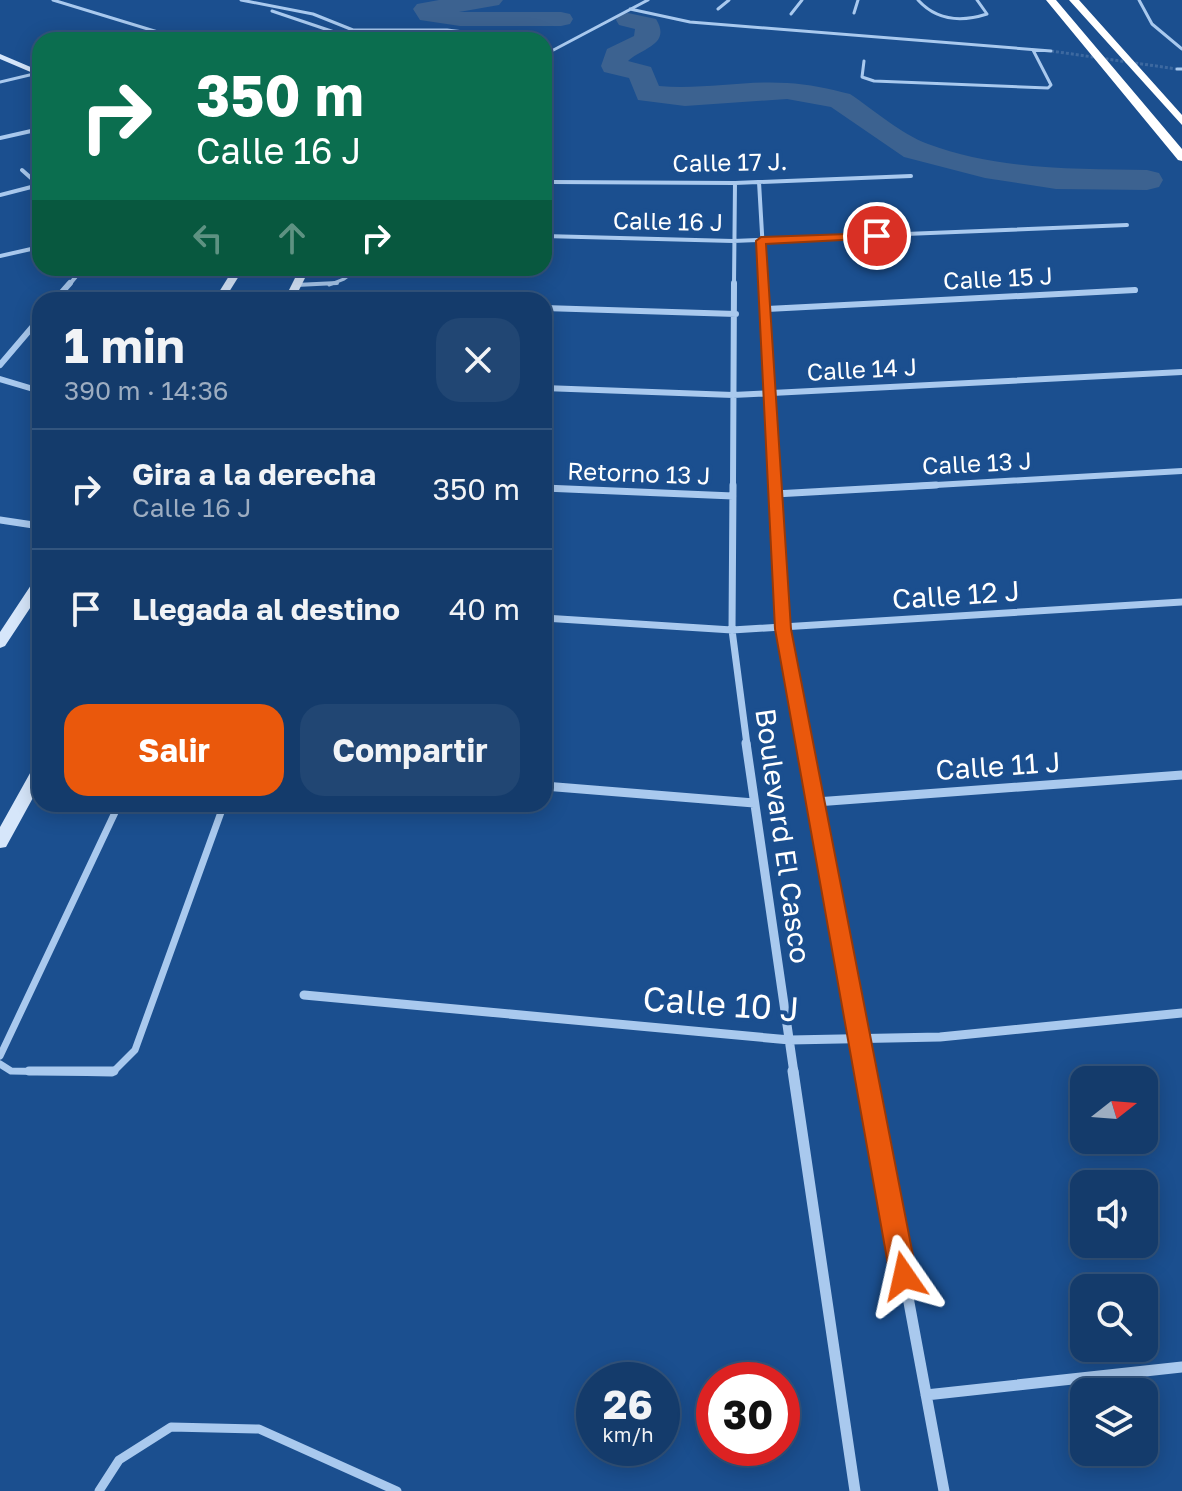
<!DOCTYPE html>
<html lang="es">
<head>
<meta charset="utf-8">
<style>
  body { margin:0; font-family:"Golos Text",sans-serif; background:#214673; color:#f1f3f6; height:100vh; display:flex; flex-direction:column; font-size:30px; white-space:nowrap }
  * { box-sizing:border-box; margin:0 }
  p { font-size:26px; color:#9dadc1 }
  .icon { flex:none; width:44px; height:44px; fill:none; stroke:currentColor; stroke-width:2; stroke-linecap:round; stroke-linejoin:round }
  .map { position:relative; flex:1; overflow:hidden }
  .sheet { position:absolute; left:32px; top:292px; width:520px; height:520px; display:flex; flex-direction:column; background:#143b6b; border-radius:24px; box-shadow:0 4px 20px #0003,0 0 0 2px #33557e }
  .sheet>* { flex:none }
  .guide { position:absolute; left:32px; top:32px; width:520px; height:244px; border-radius:24px; box-shadow:0 4px 20px #0003,0 0 0 2px #33557e; background:#0b6e4f; color:#fff; overflow:hidden }
  .needle { width:52px; rotate:73deg }
  .fabs { position:absolute; left:1070px; top:1066px; display:grid; gap:16px }
  .fabs a { display:grid; place-items:center; width:88px; height:88px; border-radius:16px; background:#143b6b; box-shadow:0 4px 20px #0003,0 0 0 2px #33557e; font-size:40px }
  .speed { position:absolute; left:576px; top:1362px; display:flex; gap:16px; font-size:40px; font-weight:700; text-align:center }
  .speed>* { display:grid; place-content:center; width:104px; height:104px; border-radius:50%; background:#143b6b; box-shadow:0 4px 20px #0003,0 0 0 2px #33557e; line-height:1 }
  .speed small { font-size:20px; font-weight:400 }
  .speed .limit { border:12px solid #d22; background:#fff; color:#111 }
  .pin { position:absolute; display:grid; place-items:center; width:68px; height:68px; color:#fff; margin:-34px; border:4px solid #fff; border-radius:50%; box-shadow:0 2px 8px #0007 }
  .me { position:absolute; width:88px; margin:-44px; rotate:349deg; stroke-linejoin:round; filter:drop-shadow(0 0 6px #0008) }
  .turn { display:flex; align-items:center; gap:28px; height:168px; padding:0 32px; font-size:36px }
  .turn .icon { width:104px; height:104px; stroke-width:2.5 }
  .turn b { display:block; font-size:56px; line-height:68px }
  .lanes { display:flex; align-items:center; height:76px; padding:0 32px; background:#0003; justify-content:center; gap:40px; direction:ltr }
  .lanes .off { opacity:.35 }
  .round { display:grid; place-items:center; flex:none; width:84px; height:84px; border-radius:24px; background:#214673 }
  .head { display:flex; align-items:center; justify-content:space-between; height:136px; padding:0 32px }
  h1 { font-size:48px; font-weight:700; line-height:60px }
  .action { display:flex; gap:16px; margin-top:auto; padding:16px 32px }
  .action a { flex:1; height:92px; border-radius:24px; background:#ea580c; color:#fff; font-size:32px; font-weight:700; line-height:92px; text-align:center }
  .action a+a { background:#214673; color:#f1f3f6 }
  ul { padding:0; list-style:none }
  li { display:flex; align-items:center; gap:24px; height:120px; padding:0 32px; border-top:2px solid #33557e }
  li div { flex:1 }
  li b { display:block; font-size:30px }
  li em { font-style:normal }
  .map>svg:first-child { display:block }
  .lines { fill:none; stroke-linecap:round; stroke-linejoin:round }
  .river { fill:#3c6290; fill-rule:evenodd }
  .street-tunnel { stroke:#3d69a0; stroke-width:3; stroke-dasharray:3 2; stroke-linecap:butt }
  .lane-far3 { stroke:#a9c9ee; stroke-width:3 }
  .lane-far2 { stroke:#a9c9ee; stroke-width:4 }
  .lane-far1 { stroke:#a9c9ee; stroke-width:7 }
  .lane { stroke:#a9c9ee; stroke-width:9 }
  .street-far5 { stroke:#a9c9ee; stroke-width:3 }
  .street-far4 { stroke:#a9c9ee; stroke-width:4 }
  .street-far3 { stroke:#a9c9ee; stroke-width:6 }
  .street-far2 { stroke:#a9c9ee; stroke-width:7 }
  .street-far1 { stroke:#a9c9ee; stroke-width:9 }
  .street { stroke:#a9c9ee; stroke-width:11 }
  .secondary { fill:#d6e6fa; fill-rule:evenodd }
  .highway { fill:#fff; fill-rule:evenodd }
  .route { fill:#ea580c; stroke:#983908; stroke-width:2 }
  .labels { text-anchor:middle; stroke-width:8; stroke-linejoin:round; paint-order:stroke }
  .far-street-label { font-size:24px; fill:#fff; stroke:#1b4f8f }
  .street-label { font-size:28px; fill:#fff; stroke:#1b4f8f }
  .near-street-label { font-size:34px; fill:#fff; stroke:#1b4f8f }
</style>
</head>
<body>
<div class="map">
<svg width="1182" height="1491" viewBox="0 0 1182 1491">
  <rect width="100%" height="100%" fill="#1b4f8f"/>
  <g class="lines">
    <!-- river -->
    <path class="river" d="M 439,0 L 503,0 L 499,5 L 459,12 L 561,12 L 570,14 L 573,19 L 570,24 L 561,26 L 460,26 L 420,20 L 413,9 L 417,4 Z
      M 628,13 L 656,19 C 672,45 641,48 628,61 L 651,67 L 659,86 C 702,90 745,80 787,83 C 808,84 830,89 850,94 C 874,110 901,134 928,144 C 997,170 1075,169 1147,170 L 1159,173 L 1163,180 L 1159,187 L 1147,190 L 1056,189 L 985,178 L 904,157 L 831,107 L 787,99 L 685,106 L 638,100 L 629,78 L 604,72 L 601,66 L 607,49 L 634,36 L 635,29 L 619,25 L 616,20 L 619,15 Z"/>
    <!-- street-tunnel -->
    <path class="street-tunnel" d="M 1051,51 L 1177,69"/>
    <!-- lane-far3 -->
    <path class="lane-far3" d="M 918,0 C 937,21 962,22 987,14 L 977,0
      M 329,285 L 344,279 L 359,268"/>
    <!-- lane-far2 -->
    <path class="lane-far2" d="M 296,285 L 337,283"/>
    <!-- lane-far1 -->
    <path class="lane-far1" d="M 0,1056 L 119,804
      M 0,1064 L 11,1071 L 112,1073 L 135,1050 L 224,804"/>
    <!-- lane -->
    <path class="lane" d="M 29,1071 L 114,1071
      M 99,1491 L 119,1460 L 171,1427 L 259,1429 L 397,1491"/>
    <!-- street-far5 -->
    <path class="street-far5" d="M 53,0 L 184,40
      M 241,0 L 313,14 L 353,30 L 447,30 L 464,32 L 474,40
      M 1139,0 L 1152,24 L 1182,49
      M 630,9 L 690,22 L 1051,51
      M 718,9 L 729,0
      M 272,11 L 355,39
      M 854,13 L 858,0
      M 791,14 L 802,0
      M 544,55 L 648,0
      M 864,61 L 862,77 L 874,81 L 1048,88 L 1051,85 L 1033,50
      M 1177,69 L 1182,69
      M 0,82 L 38,73"/>
    <!-- street-far4 -->
    <path class="street-far4" d="M 0,138 L 40,129
      M 22,170 L 40,186
      M 550,182 L 735,183 L 911,176
      M 759,182 L 765,285
      M 0,195 L 39,185
      M 544,236 L 733,241 L 1127,225
      M 0,256 L 40,247
      M 69,285 L 83,268
      M 734,285 L 735,183"/>
    <!-- street-far3 -->
    <path class="street-far3" d="M 764,283 L 775,487
      M 55,300 L 70,283
      M 544,308 L 736,314
      M 767,309 L 1135,290
      M 0,365 L 40,318
      M 0,379 L 40,391
      M 544,388 L 733,395 L 1182,372
      M 733,487 L 734,283
      M 901,487 L 1182,471"/>
    <!-- street-far2 -->
    <path class="street-far2" d="M 733,485 L 732,630 L 747,745
      M 775,485 L 783,629 L 805,745
      M 544,488 L 733,496
      M 775,494 L 936,485
      M 0,520 L 40,526
      M 544,618 L 732,630 L 1182,602"/>
    <!-- street-far1 -->
    <path class="street-far1" d="M 746,743 L 794,1073
      M 804,743 L 866,1073
      M 544,786 L 754,803
      M 816,802 L 1182,775
      M 304,995 L 790,1040 L 940,1037 L 1182,1013"/>
    <!-- street -->
    <path class="street" d="M 793,1071 L 855,1491
      M 866,1071 L 944,1491
      M 926,1395 L 1182,1367"/>
    <!-- secondary -->
    <path class="secondary" d="M 0,54 L 40,71 L 40,76 L 0,59 Z
      M 234,268 L 244,268 L 224,300 L 214,300 Z
      M 300,268 L 310,268 L 294,300 L 284,300 Z
      M 40,578 L 40,593 L 5,646 L 0,648 L 0,632 L 35,579 Z
      M 40,764 L 40,785 L 6,847 L 0,848 L 0,827 L 34,766 Z"/>
    <!-- highway -->
    <path class="highway" d="M 1046,0 L 1056,0 L 1182,149 L 1182,161 L 1178,160 Z
      M 1069,0 L 1079,0 L 1182,115 L 1182,125 Z"/>
  </g>
  <!-- route -->
  <path class="route" d="M 877,233 L 882,236 L 880,238 L 766,244 L 791,629 L 917,1276 L 913,1286 L 904,1290 L 894,1286 L 890,1276 L 775,629 L 756,241 L 761,237 Z"/>
  <g class="labels">
    <!-- far-street labels -->
    <g class="far-street-label">
      <text transform="translate(730 163) rotate(-1)" y="8">Calle 17 J.</text>
      <text transform="translate(668 222) rotate(1)" y="8">Calle 16 J</text>
      <text transform="translate(998 279) rotate(-3)" y="8">Calle 15 J</text>
      <text transform="translate(862 370) rotate(-3)" y="8">Calle 14 J</text>
      <text transform="translate(977 464) rotate(-3)" y="8">Calle 13 J</text>
      <text transform="translate(639 474) rotate(2)" y="8">Retorno 13 J</text>
    </g>
    <!-- street labels -->
    <g class="street-label">
      <text transform="translate(956 595) rotate(-4)" y="10">Calle 12 J</text>
      <text transform="translate(998 766) rotate(-4)" y="10">Calle 11 J</text>
      <text transform="translate(783 836) rotate(82)" y="10">Boulevard El Casco</text>
    </g>
    <!-- near-street labels -->
    <g class="near-street-label">
      <text transform="translate(721 1004) rotate(4)" y="12">Calle 10 J</text>
    </g>
  </g>
</svg>
<div class="fabs">
<a><svg class="needle" viewBox="-14 -14 28 28"><path d="M0-13l5 13h-10z" fill="#e53935"/><path d="M0 13l5-13h-10z" fill="#9dadc1"/></svg></a>
<a><svg class="icon" aria-label="sound" viewBox="0 0 24 24"><path d="M4 9h4l5-4v14l-5-4H4zM17 9q2 3 0 6"/></svg></a>
<a><svg class="icon" aria-label="search" viewBox="0 0 24 24"><circle cx="10" cy="10" r="6"/><path d="M15 15l6 6"/></svg></a>
<a><svg class="icon" aria-label="layers" viewBox="0 0 24 24"><path d="M12 4l9 5-9 5-9-5zM3 14l9 5 9-5"/></svg></a>
</div>
<div class="speed"><div>26<small>km/h</small></div><div class="limit">30</div></div>
<div class="pin" style="left:877px;top:236px;background:#d93025"><svg class="icon" aria-label="arrive" viewBox="0 0 24 24"><path d="M6 21V4h12l-3 4 3 4H6"/></svg></div>
<svg class="me" style="left:904px;top:1276px" viewBox="-20 -20 40 40"><path d="M0-17L14 15 0 8-14 15z" fill="#ea580c" stroke="#fff" stroke-width="4"/></svg>
<div class="guide">
<div class="turn"><svg class="icon" aria-label="right" viewBox="0 0 24 24"><path d="M7 20v-9h11M14 6l5 5-5 5"/></svg><div><b>350 m</b>Calle 16 J</div></div>
<div class="lanes"><svg class="icon off" aria-label="left" viewBox="0 0 24 24"><path d="M17 20v-9H6M10 6l-5 5 5 5"/></svg><svg class="icon off" aria-label="ahead" viewBox="0 0 24 24"><path d="M12 20V5M6 11l6-6 6 6"/></svg><svg class="icon" aria-label="right" viewBox="0 0 24 24"><path d="M7 20v-9h11M14 6l5 5-5 5"/></svg></div>
</div>
<section class="sheet">
<div class="head"><div><h1>1 min</h1><p>390 m · 14:36</p></div><a class="round"><svg class="icon" aria-label="close" viewBox="0 0 24 24"><path d="M6 6l12 12M18 6L6 18"/></svg></a></div>
<ul>
<li><svg class="icon" aria-label="right" viewBox="0 0 24 24"><path d="M7 20v-9h11M14 6l5 5-5 5"/></svg><div><b>Gira a la derecha</b><p>Calle 16 J</p></div><em>350 m</em></li>
<li><svg class="icon" aria-label="arrive" viewBox="0 0 24 24"><path d="M6 21V4h12l-3 4 3 4H6"/></svg><div><b>Llegada al destino</b></div><em>40 m</em></li>
</ul>
<div class="action"><a>Salir</a><a>Compartir</a></div>
</section>
</div>
</body>
</html>
